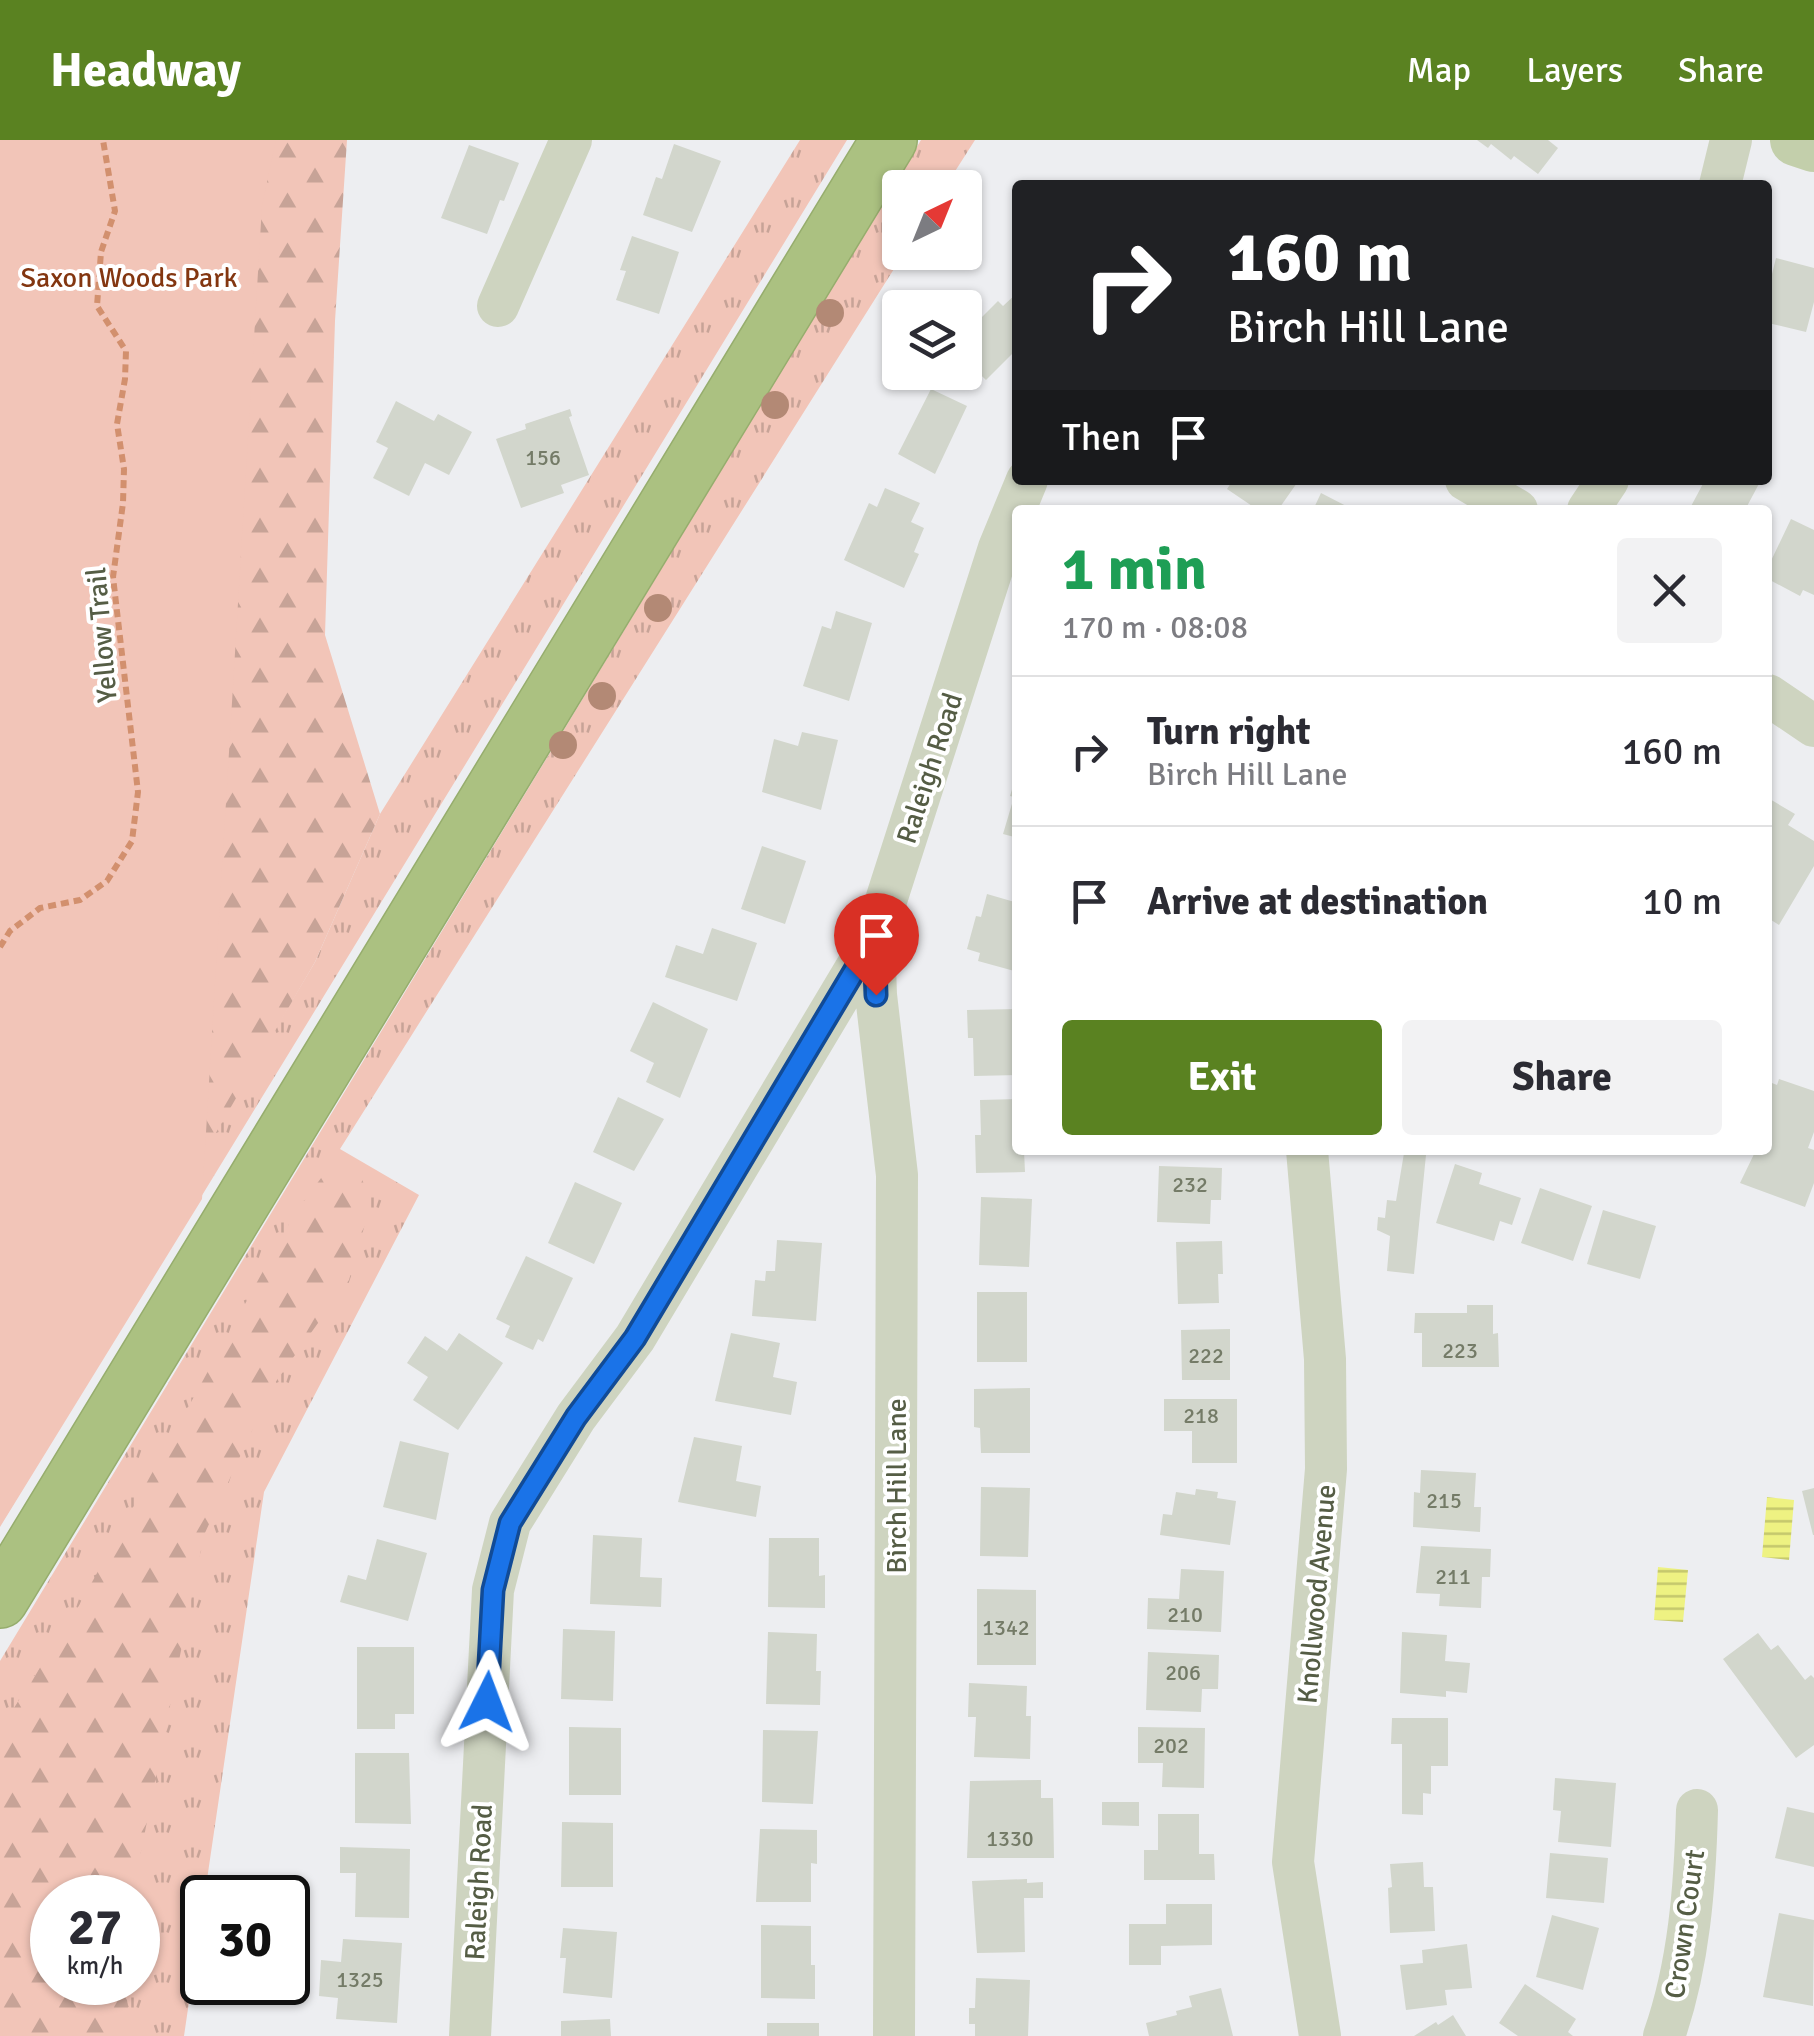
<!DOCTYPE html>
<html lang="en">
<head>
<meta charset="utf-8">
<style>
  body { margin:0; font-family:Signika,sans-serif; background:#f2f2f3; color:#2b2b33; height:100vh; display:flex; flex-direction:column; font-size:38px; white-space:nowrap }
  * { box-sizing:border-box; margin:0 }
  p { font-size:32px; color:#7c7c81 }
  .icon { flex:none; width:55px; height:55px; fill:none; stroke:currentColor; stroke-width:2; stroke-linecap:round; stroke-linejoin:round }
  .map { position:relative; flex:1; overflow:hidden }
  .sheet { position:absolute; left:1012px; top:365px; width:760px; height:650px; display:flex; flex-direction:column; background:#fff; border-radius:10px; box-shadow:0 2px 8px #0004 }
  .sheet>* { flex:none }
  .guide { position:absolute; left:1012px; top:40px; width:760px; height:305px; border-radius:10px; box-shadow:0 2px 8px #0004; background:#202124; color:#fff; overflow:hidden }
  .needle { width:65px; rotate:43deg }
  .fabs { position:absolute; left:882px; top:30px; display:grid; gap:20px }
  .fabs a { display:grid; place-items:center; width:100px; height:100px; border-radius:10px; background:#fff; box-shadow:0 2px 8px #0004; font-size:50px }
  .speed { position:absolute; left:30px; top:1735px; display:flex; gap:20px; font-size:50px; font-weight:700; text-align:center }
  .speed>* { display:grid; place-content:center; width:130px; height:130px; border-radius:50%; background:#fff; box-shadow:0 2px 8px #0004; line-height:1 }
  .speed small { font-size:25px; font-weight:400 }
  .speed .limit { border:5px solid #111; border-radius:15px; background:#fff; color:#111 }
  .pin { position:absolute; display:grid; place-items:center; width:85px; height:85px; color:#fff; margin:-102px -42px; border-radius:50% 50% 50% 0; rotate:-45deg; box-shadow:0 0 10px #0007 }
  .pin .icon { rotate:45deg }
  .me { position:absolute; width:110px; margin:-55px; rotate:3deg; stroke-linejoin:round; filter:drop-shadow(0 0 8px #0008) }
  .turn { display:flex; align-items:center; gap:35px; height:210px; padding:0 50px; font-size:45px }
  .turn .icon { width:130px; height:130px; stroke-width:2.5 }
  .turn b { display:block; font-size:70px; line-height:85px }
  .then { display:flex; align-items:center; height:95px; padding:0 50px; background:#0003; gap:20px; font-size:38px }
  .round { display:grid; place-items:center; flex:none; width:105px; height:105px; border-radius:10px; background:#f2f2f3 }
  .summary { display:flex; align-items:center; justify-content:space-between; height:170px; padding:0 50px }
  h1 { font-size:60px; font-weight:700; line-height:75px; color:#1e9e55 }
  .button { display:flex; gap:20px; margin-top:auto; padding:20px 50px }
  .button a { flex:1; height:115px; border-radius:10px; background:#5a8221; color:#fff; font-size:40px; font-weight:700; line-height:115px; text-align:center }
  .button a+a { background:#f2f2f3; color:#2b2b33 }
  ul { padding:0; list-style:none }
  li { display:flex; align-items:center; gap:30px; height:150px; padding:0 50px; border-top:2px solid #e1e1e2 }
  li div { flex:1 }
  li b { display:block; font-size:38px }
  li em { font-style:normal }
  header { display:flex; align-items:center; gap:60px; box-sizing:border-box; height:140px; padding:0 50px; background:#5a8221; color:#fff }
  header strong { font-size:48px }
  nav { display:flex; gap:55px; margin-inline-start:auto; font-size:35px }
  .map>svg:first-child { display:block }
  .grass { fill:url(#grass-tufts); fill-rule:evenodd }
  .forest { fill:url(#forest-firs) }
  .park { fill:#f2c5b8 }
  .water { fill:url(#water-rules) }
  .building { fill:#d2d6cc }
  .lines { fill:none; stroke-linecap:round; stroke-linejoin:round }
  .highway-casing { stroke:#96ad6d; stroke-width:58 }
  .path { stroke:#d2906e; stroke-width:6; stroke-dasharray:8 5; stroke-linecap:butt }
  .minor { stroke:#ced4c0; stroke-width:42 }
  .major { stroke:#c3cfab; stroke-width:52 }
  .highway { stroke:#abc181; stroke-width:55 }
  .tree { fill:#b38975 }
  .route-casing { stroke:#114b97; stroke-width:25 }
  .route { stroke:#1a73e8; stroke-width:18 }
  .labels { text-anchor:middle; stroke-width:8; stroke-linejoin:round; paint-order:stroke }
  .number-label { font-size:22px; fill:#747b67 }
  .park-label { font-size:28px; fill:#833610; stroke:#fff }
  .street-label { font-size:28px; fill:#555d45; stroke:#fff }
</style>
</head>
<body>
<header>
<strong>Headway</strong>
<nav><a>Map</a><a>Layers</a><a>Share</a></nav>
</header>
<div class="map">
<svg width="1814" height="1896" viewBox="0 0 1814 1896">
  <defs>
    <pattern id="grass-tufts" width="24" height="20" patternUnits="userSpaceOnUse" patternTransform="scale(2.5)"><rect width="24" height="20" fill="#f2c5b8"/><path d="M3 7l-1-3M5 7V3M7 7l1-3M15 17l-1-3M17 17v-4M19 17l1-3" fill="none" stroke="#c7a397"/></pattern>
    <pattern id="forest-firs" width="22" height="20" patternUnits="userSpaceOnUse" patternTransform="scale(2.5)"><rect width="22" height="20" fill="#f2c5b8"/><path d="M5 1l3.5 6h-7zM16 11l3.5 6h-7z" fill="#c7a397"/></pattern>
    <pattern id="water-rules" width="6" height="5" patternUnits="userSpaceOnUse" patternTransform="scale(2.5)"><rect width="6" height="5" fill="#eef282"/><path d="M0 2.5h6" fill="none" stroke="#c4c76c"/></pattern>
  </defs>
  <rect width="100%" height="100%" fill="#edeef1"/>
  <!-- grass -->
  <path class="grass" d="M 800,0 L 847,0 L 0,1386 L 0,1353 L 315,822 L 380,674 Z
    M 921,0 L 975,0 L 945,47 L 900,48 L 900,112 L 904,113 L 340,1009 L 419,1055 L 264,1352 L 184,1896 L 0,1896 L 0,1521 ZM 52,1758 L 138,1758 L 138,1842 L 52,1842 Z"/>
  <!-- forest -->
  <path class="forest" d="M 0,0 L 347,0 L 335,181 L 325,495 L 380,674 L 315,822 L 105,1184 Z
    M 330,1026 L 360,1034 L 371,1063 L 349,1140 L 272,1247 L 204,1395 L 132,1757 L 52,1758 L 52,1842 L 128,1843 L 126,1896 L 0,1896 L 0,1590 L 80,1464 L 295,1073 Z"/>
  <!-- park -->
  <path class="park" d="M 0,0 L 276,0 L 262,66 L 202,1059 L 0,1387 Z"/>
  <!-- water -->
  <path class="water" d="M 1767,1357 L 1794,1360 L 1789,1420 L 1762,1417 Z
    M 1658,1427 L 1688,1430 L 1683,1482 L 1654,1480 Z"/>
  <!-- building -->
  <path class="building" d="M 1477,0 L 1548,0 L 1558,8 L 1538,34 L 1514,16 L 1511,20 L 1491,4 L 1488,8 Z
    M 674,4 L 721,21 L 692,92 L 643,75 L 656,37 L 662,39 Z
    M 469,5 L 519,23 L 504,61 L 500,60 L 487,94 L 441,78 Z
    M 632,96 L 679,112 L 659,174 L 616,160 L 626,131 L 620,130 Z
    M 1776,118 L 1814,128 L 1814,162 L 1806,192 L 1768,183 L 1768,150 Z
    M 1018,152 L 1018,208 L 986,240 L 965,220 L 965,194 L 998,161 L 1003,166 Z
    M 931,249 L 967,266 L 935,334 L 898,314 Z
    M 396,261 L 434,281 L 438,274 L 472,292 L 449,335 L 425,323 L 409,356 L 373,338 L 388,308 L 376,302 Z
    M 570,269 L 572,276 L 569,277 L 589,335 L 561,345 L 564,353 L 521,368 L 496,299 L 526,289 L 525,284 Z
    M 1233,340 L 1299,340 L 1278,370 L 1258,370 L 1227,349 Z
    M 1705,340 L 1761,340 L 1745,370 L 1689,370 Z
    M 885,348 L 920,363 L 911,382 L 924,388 L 914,412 L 919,414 L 904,448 L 844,420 L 869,363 L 877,367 Z
    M 1321,353 L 1354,370 L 1313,370 Z
    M 1791,379 L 1814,390 L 1814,455 L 1803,450 L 1800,456 L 1768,439 L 1768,427 Z
    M 836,471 L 872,483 L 849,561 L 803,546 L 822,486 L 831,489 Z
    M 802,592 L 838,600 L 821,670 L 762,652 L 774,599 L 798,606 Z
    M 1013,646 L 1018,647 L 1018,698 L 1003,694 L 1014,657 L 1010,656 Z
    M 1768,658 L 1795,674 L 1788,685 L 1814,701 L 1814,726 L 1779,785 L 1768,778 Z
    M 762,706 L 806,721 L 785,784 L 741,769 Z
    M 987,754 L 1018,763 L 1018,832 L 978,821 L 980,813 L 967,809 L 976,776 L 981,777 Z
    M 712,788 L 757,803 L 737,861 L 665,837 L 676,805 L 703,814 Z
    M 653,862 L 708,889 L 680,958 L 646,942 L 654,923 L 630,911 Z
    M 1018,869 L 1018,935 L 974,936 L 973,898 L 968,898 L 967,870 Z
    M 1779,939 L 1814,951 L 1814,992 L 1808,1008 L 1814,1010 L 1814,1043 L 1805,1067 L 1740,1043 L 1756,1010 L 1768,1010 L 1768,956 L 1772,943 L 1777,945 Z
    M 618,957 L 664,979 L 634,1031 L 593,1012 Z
    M 1018,959 L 1018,1010 L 1024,1010 L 1025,1032 L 976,1033 L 975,995 L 981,995 L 980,960 Z
    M 1404,1013 L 1426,1015 L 1414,1134 L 1387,1131 L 1390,1096 L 1377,1090 L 1378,1077 L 1385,1078 L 1387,1060 L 1396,1061 Z
    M 1455,1024 L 1482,1033 L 1479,1044 L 1521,1058 L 1512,1085 L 1500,1081 L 1494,1101 L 1436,1083 Z
    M 1159,1026 L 1222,1028 L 1221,1060 L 1211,1060 L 1210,1084 L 1157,1082 Z
    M 575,1042 L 622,1063 L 594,1124 L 548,1103 Z
    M 1540,1048 L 1592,1066 L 1573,1121 L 1521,1103 Z
    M 981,1057 L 1032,1059 L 1029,1127 L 979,1125 Z
    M 1603,1070 L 1656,1086 L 1640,1139 L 1587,1124 Z
    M 777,1100 L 822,1103 L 816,1181 L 752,1176 L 755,1140 L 765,1141 L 766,1131 L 775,1131 Z
    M 1222,1101 L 1223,1134 L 1218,1134 L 1219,1163 L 1178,1164 L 1176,1102 Z
    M 526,1116 L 573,1138 L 543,1202 L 538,1199 L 533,1210 L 505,1197 L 510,1186 L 496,1179 Z
    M 977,1152 L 1027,1152 L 1027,1222 L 977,1222 Z
    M 1467,1165 L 1493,1165 L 1493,1194 L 1498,1193 L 1499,1227 L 1422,1227 L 1422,1193 L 1414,1193 L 1415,1173 L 1467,1173 Z
    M 1230,1189 L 1230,1240 L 1182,1240 L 1181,1190 Z
    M 459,1193 L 503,1223 L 458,1290 L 413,1260 L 428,1237 L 407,1223 L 425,1196 L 447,1211 Z
    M 731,1193 L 780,1203 L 773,1237 L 797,1242 L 791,1275 L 715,1261 Z
    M 1030,1248 L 1030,1313 L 981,1313 L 980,1288 L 974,1287 L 974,1249 Z
    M 1164,1259 L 1237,1259 L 1237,1323 L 1192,1323 L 1192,1291 L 1164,1291 Z
    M 694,1297 L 742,1306 L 736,1341 L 761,1346 L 756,1377 L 678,1362 Z
    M 400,1301 L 449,1313 L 436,1380 L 383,1367 Z
    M 1421,1330 L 1476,1333 L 1474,1367 L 1481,1367 L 1480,1392 L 1413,1387 L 1414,1352 L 1420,1353 Z
    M 981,1347 L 1030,1348 L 1028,1417 L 980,1416 Z
    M 1814,1348 L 1814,1395 L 1813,1395 L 1802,1351 Z
    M 1196,1349 L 1218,1352 L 1217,1358 L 1236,1361 L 1230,1405 L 1160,1395 L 1163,1374 L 1172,1375 L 1176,1352 L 1195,1355 Z
    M 593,1395 L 642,1398 L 640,1437 L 662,1438 L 661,1467 L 590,1464 Z
    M 769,1398 L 819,1398 L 819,1436 L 825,1435 L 825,1468 L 768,1467 Z
    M 377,1399 L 427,1413 L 408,1481 L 340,1462 L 348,1435 L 366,1440 Z
    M 1421,1406 L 1491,1409 L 1490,1437 L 1482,1437 L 1481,1468 L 1439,1466 L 1440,1454 L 1416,1453 Z
    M 1181,1429 L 1224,1431 L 1221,1492 L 1147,1489 L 1148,1458 L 1179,1459 Z
    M 977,1449 L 1036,1450 L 1036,1525 L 977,1525 Z
    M 563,1489 L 615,1491 L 613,1561 L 561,1559 Z
    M 768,1492 L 817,1494 L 816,1531 L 821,1531 L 820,1565 L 766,1564 Z
    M 1402,1492 L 1447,1495 L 1445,1521 L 1470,1523 L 1467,1553 L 1446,1551 L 1446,1557 L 1400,1553 Z
    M 1758,1493 L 1771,1510 L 1778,1505 L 1805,1540 L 1811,1535 L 1814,1538 L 1814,1605 L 1796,1618 L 1723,1519 Z
    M 357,1507 L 414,1507 L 414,1574 L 395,1574 L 395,1589 L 357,1589 Z
    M 1148,1512 L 1219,1515 L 1218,1549 L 1202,1549 L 1201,1572 L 1146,1570 Z
    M 969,1543 L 1027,1546 L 1026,1576 L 1031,1576 L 1030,1619 L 974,1617 L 976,1577 L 968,1577 Z
    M 1392,1578 L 1448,1578 L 1448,1626 L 1431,1626 L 1431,1654 L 1423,1653 L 1423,1675 L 1402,1674 L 1402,1604 L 1391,1604 Z
    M 569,1587 L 621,1588 L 621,1655 L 569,1655 Z
    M 1138,1587 L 1205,1588 L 1204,1648 L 1162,1647 L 1163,1623 L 1138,1623 Z
    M 763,1590 L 818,1591 L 813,1664 L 762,1662 Z
    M 355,1613 L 409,1613 L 411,1684 L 355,1683 Z
    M 1555,1638 L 1616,1643 L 1611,1707 L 1558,1702 L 1561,1671 L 1553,1670 Z
    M 1041,1640 L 1041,1658 L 1053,1658 L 1054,1718 L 967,1718 L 970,1641 Z
    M 1102,1662 L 1139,1662 L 1139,1686 L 1102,1685 Z
    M 1787,1667 L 1814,1673 L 1814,1727 L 1775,1718 Z
    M 1158,1674 L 1199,1674 L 1199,1714 L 1214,1714 L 1215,1740 L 1144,1740 L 1144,1710 L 1158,1710 Z
    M 562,1682 L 613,1683 L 613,1747 L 561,1747 Z
    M 760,1689 L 817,1690 L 817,1724 L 811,1723 L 811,1762 L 756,1762 Z
    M 340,1707 L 410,1709 L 409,1778 L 355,1777 L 356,1733 L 340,1733 Z
    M 1550,1713 L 1608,1718 L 1604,1763 L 1546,1758 Z
    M 1423,1722 L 1424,1747 L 1433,1747 L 1435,1791 L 1390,1793 L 1388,1748 L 1392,1747 L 1390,1724 Z
    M 1027,1739 L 1027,1743 L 1043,1742 L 1043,1758 L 1024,1758 L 1025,1812 L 977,1813 L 972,1741 Z
    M 1166,1764 L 1212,1764 L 1212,1805 L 1161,1806 L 1161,1825 L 1129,1825 L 1129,1784 L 1166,1784 Z
    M 1779,1773 L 1814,1780 L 1813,1866 L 1763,1857 Z
    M 1552,1775 L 1599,1788 L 1583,1850 L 1536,1837 Z
    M 761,1785 L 811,1786 L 811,1825 L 815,1825 L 815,1859 L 761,1858 Z
    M 563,1788 L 617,1792 L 612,1858 L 563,1853 L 566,1818 L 560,1818 Z
    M 343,1799 L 402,1803 L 397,1883 L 336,1879 L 338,1858 L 319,1856 L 321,1820 L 341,1822 Z
    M 1467,1804 L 1472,1848 L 1445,1850 L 1447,1865 L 1406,1870 L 1400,1825 L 1423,1823 L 1422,1810 Z
    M 976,1838 L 1030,1840 L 1028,1896 L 975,1896 L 975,1884 L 969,1884 L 969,1868 L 975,1868 Z
    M 1525,1844 L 1576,1879 L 1568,1892 L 1573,1896 L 1518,1896 L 1499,1883 Z
    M 1221,1848 L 1233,1896 L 1149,1896 L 1146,1883 L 1177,1875 L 1176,1871 L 1192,1867 L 1189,1856 Z
    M 1453,1875 L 1466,1896 L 1414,1896 L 1436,1882 L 1438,1885 Z
    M 610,1879 L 611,1896 L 561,1896 L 561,1881 Z
    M 767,1883 L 819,1883 L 819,1896 L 767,1896 Z"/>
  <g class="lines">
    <!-- highway casing -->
    <g class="highway-casing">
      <path id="highway" d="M 0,1460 L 889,0"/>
    </g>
    <!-- path -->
    <path class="path" d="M 0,807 L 10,791 L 40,768 L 80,760 L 107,741 L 132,701 L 138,652 L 113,437 L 123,363 L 124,329 L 117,284 L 125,239 L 126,211 L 97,166 L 101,112 L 115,71 L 103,0"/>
    <!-- minor -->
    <path class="minor" d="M 1720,45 L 1731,0
      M 498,166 L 571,0
      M 1466,340 L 1517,370
      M 1588,370 L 1608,340
      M 1768,555 L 1814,586
      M 874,798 L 876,855 L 897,1035 L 894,1896
      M 1307,1010 L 1325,1219 L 1326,1329 L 1293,1722 L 1320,1896
      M 470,1896 L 493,1450 L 510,1383 L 576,1277 L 635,1198 L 874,798 L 999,408 L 1027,340
      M 1664,1896 C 1689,1825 1695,1746 1697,1670"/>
    <!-- major -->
    <path class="major" d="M 1796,0 L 1814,6"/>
    <!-- highway -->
    <use href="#highway" class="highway"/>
  </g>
  <!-- trees -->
  <g class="tree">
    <circle cx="830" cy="173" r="14"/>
    <circle cx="775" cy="265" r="14"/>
    <circle cx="658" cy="468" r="14"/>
    <circle cx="602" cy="556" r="14"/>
    <circle cx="563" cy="605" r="14"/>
  </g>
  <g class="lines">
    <!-- route casing -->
    <g class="route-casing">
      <path id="route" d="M 487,1562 L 493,1450 L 510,1383 L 576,1277 L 635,1198 L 874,798 L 876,855"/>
    </g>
    <!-- route -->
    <use href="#route" class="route"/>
  </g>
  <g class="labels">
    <!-- number labels -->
    <g class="number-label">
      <text x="543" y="325">156</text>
      <text x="1190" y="1052">232</text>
      <text x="1460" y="1218">223</text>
      <text x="1206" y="1223">222</text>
      <text x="1201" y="1283">218</text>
      <text x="1444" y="1368">215</text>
      <text x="1453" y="1444">211</text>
      <text x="1185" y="1482">210</text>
      <text x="1006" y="1495">1342</text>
      <text x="1183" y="1540">206</text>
      <text x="1171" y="1613">202</text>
      <text x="1010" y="1706">1330</text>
      <text x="360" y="1847">1325</text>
    </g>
    <!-- park labels -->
    <g class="park-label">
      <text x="129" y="147">Saxon Woods Park</text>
    </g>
    <!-- street labels -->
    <g class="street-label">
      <text transform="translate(101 495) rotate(-95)" y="10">Yellow Trail</text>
      <text transform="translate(929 628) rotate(-72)" y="10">Raleigh Road</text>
      <text transform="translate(896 1346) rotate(-90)" y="10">Birch Hill Lane</text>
      <text transform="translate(1316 1454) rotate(-85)" y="10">Knollwood Avenue</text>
      <text transform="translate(478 1742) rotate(-87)" y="10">Raleigh Road</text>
      <text transform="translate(1684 1784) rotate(-82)" y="10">Crown Court</text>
    </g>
  </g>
</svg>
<div class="fabs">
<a><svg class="needle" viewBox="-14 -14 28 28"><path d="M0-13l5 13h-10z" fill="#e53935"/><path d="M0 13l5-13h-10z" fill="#7c7c81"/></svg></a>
<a><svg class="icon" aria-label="layers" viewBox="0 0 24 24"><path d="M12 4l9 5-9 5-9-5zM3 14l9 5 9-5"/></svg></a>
</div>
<div class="speed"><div>27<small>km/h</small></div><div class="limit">30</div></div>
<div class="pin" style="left:876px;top:855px;background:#d93025"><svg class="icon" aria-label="arrive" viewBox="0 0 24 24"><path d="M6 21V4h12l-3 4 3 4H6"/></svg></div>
<svg class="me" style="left:487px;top:1562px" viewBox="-20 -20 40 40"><path d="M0-17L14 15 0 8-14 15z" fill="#1a73e8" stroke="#fff" stroke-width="4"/></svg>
<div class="guide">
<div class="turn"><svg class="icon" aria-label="right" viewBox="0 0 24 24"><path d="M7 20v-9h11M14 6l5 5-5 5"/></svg><div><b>160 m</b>Birch Hill Lane</div></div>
<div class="then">Then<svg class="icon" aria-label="arrive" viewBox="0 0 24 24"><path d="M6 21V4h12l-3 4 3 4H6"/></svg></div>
</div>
<section class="sheet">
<div class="summary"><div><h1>1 min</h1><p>170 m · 08:08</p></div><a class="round"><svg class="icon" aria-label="close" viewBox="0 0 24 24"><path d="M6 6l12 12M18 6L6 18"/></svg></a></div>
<ul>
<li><svg class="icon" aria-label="right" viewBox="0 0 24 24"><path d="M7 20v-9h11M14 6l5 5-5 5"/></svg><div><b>Turn right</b><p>Birch Hill Lane</p></div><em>160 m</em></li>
<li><svg class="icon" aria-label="arrive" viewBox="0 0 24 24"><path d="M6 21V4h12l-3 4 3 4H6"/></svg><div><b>Arrive at destination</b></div><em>10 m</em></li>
</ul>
<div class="button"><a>Exit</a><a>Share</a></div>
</section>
</div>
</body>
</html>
